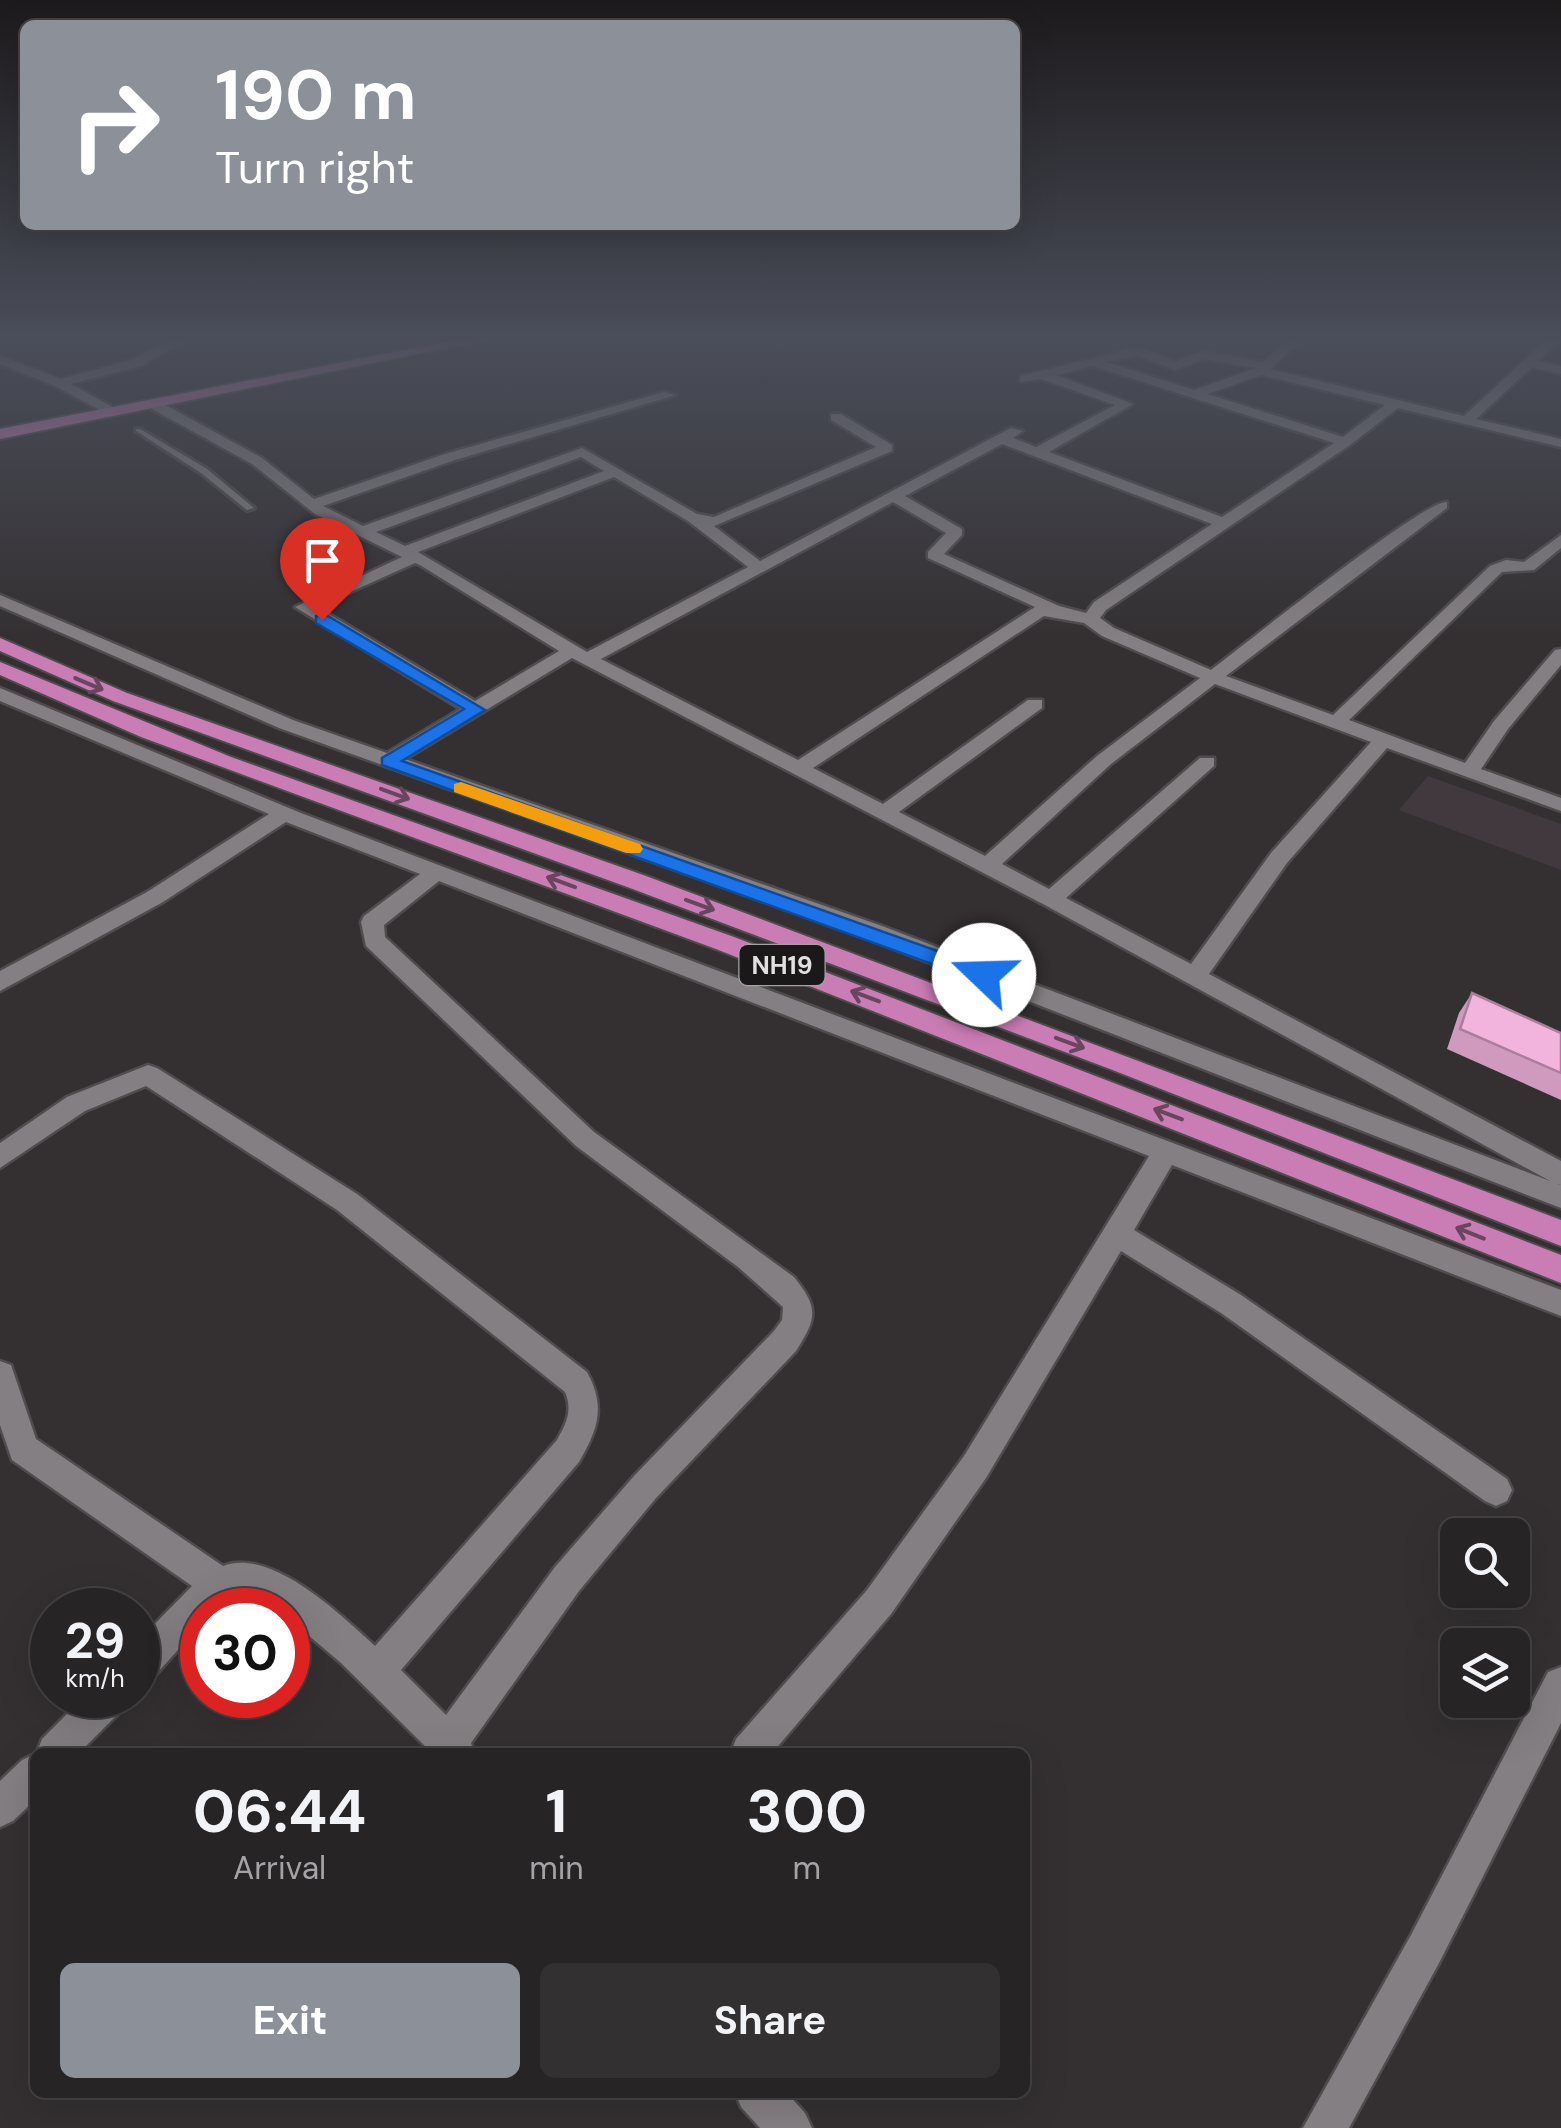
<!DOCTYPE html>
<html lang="en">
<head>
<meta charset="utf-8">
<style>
  body { margin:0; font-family:"DM Sans",sans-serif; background:#333032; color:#f1f3f6; height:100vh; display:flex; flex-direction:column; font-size:38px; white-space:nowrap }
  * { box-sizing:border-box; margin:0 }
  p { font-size:32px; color:#a4a4a7 }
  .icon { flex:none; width:55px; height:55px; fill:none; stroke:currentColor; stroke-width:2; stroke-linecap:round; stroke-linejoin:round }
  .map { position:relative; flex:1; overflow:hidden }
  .side { position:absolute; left:30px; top:1748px; width:1000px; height:350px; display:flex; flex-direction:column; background:#272426; border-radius:15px; box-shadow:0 10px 40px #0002,0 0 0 2px #434143 }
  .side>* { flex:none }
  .top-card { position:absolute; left:20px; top:20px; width:1000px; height:210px; border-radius:15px; box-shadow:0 10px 40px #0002,0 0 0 2px #434143; background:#8c9099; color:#fff; overflow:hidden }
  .controls { position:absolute; left:1440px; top:1518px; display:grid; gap:20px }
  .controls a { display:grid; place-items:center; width:90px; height:90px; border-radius:15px; background:#272426; box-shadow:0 10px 40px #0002,0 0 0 2px #434143; font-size:50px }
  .speed { position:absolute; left:30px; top:1588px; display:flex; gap:20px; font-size:50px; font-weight:700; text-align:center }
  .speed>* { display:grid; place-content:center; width:130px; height:130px; border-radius:50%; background:#272426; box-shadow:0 10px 40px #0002,0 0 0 2px #434143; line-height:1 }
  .speed small { font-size:25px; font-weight:400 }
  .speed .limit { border:15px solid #d22; background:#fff; color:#111 }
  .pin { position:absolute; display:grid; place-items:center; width:85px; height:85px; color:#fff; margin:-102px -42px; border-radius:50% 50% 50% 0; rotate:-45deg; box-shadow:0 0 10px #0007 }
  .pin .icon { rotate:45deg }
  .me { position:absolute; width:110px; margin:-55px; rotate:291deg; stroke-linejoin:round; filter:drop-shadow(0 0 8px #0008) }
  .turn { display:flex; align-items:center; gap:35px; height:210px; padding:0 30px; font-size:45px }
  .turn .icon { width:130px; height:130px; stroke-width:2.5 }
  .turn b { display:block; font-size:70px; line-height:85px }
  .eta { display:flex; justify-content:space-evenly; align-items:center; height:170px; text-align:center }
  .eta b { font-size:60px; font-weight:700; line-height:70px }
  .primary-button { display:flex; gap:20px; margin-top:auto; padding:20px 30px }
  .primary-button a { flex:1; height:115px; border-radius:15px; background:#8c9099; color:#fff; font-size:40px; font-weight:700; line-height:115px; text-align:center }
  .primary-button a+a { background:#333032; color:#f1f3f6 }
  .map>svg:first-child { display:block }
  .built { fill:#42393f }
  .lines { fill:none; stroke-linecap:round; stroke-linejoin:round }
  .service-casing { stroke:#4f4c4e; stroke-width:6 }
  .minor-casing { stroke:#4f4c4e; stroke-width:5 }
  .trunk-casing { stroke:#4f4c4e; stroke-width:4 }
  .service { fill:#847f82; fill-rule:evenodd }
  .minor { fill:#847f82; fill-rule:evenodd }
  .trunk { fill:#ca7cb4; fill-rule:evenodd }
  .wall { fill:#d09abe }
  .building { fill:#f2b3dd; stroke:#a97d9b; stroke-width:2.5 }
  .oneway { stroke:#69455f }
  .route { fill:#1a73e8; stroke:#114b97; stroke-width:2.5 }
  .slow { fill:#f59e0b }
  .labels { text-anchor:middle; stroke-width:10; stroke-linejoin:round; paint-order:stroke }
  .shield { fill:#1a1819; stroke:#a6a3a5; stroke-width:2.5 }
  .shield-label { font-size:25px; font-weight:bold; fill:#e2dfe1 }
</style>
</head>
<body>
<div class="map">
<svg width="1561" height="2128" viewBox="0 0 1561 2128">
  <rect width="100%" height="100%" fill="#343032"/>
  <!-- built -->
  <path class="built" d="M 1428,776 L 1561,824 L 1561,870 L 1399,810 Z"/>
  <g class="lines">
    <!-- service casing -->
    <g class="service-casing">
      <path id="service" d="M 778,340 L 785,340 L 785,341 L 782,343 Z
        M 136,429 L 140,429 L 207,469 L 254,508 L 247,510 L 201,473 L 136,431 Z"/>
    </g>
    <!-- minor casing -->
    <g class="minor-casing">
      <path id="minor" d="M 170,340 L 187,340 L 141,366 L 71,384 L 116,409 L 118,412 L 111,416 L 55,386 L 0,364 L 0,356 L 61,379 L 131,360 Z
        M 1288,340 L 1302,340 L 1270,369 L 1464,416 L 1546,340 L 1560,340 L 1538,361 L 1561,366 L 1561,374 L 1532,367 L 1476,419 L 1561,439 L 1561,447 L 1398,408 L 1350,445 L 1106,610 L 1100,618 L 1114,628 L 1211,670 C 1243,646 1425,499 1447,502 L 1447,508 L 1226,676 L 1333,715 L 1490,566 L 1506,560 L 1524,562 L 1561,535 L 1561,548 L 1534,570 L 1502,572 L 1349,720 L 1465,763 L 1494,721 L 1555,650 L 1561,649 L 1561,665 L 1508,729 L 1481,769 L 1561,798 L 1561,811 L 1387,748 L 1287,863 L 1209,974 L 1561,1161 L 1561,1185 L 1557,1184 L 1561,1185 L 1561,1208 L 866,938 L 279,728 L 0,606 L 0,595 L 293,720 L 387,753 L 461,709 L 295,607 L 402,557 L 315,514 L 252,464 L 152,409 L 152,403 L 162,403 L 262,458 L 314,499 L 445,454 L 664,392 L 676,395 L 455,460 L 323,506 L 363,526 L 582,448 L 697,514 L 714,517 L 876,447 L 831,420 L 831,414 L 841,414 L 892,445 L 892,451 L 714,526 L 760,561 L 1011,428 L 1023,431 L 1013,438 L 1036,447 L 1115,405 L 1041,379 L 1020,382 L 1020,376 L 1138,347 L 1175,361 L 1204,351 L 1263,362 ZM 1137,355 L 1175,370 L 1205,359 L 1256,368 L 1194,390 L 1107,362 ZM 1093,366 L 1334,443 L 1222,517 L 1049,452 L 1133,404 L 1056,375 ZM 1261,375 L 1385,405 L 1343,437 L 1208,394 ZM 1002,444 L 1212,524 L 1094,602 L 1086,613 L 1059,606 L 944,554 L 962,535 L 962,529 L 905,496 ZM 581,457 L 604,471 L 405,546 L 376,532 ZM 614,477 L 688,521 L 748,567 L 587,652 L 418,552 ZM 893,502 L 946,533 L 928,552 L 928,558 L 1035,607 L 798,760 L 601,659 ZM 415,563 L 420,565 L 559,651 L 475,701 L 317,607 ZM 1044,616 L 1084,623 L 1102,636 L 1200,678 L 1097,756 L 985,856 L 899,812 L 1042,708 L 1042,700 L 1028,700 L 883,804 L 813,768 ZM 572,658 L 1043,904 L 1550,1181 L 882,926 L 405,759 ZM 1215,684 L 1371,742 L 1271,853 L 1191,964 L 1066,898 L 1214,766 L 1214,758 L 1200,758 L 1049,889 L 1002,864 L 1111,764 Z
        M 0,688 L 301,813 L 1561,1290 L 1561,1316 L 1172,1165 L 1134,1230 L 1241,1295 L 1507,1479 L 1512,1490 L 1507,1501 L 1496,1506 L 1485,1501 L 1221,1313 L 1121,1251 L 986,1478 L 891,1614 L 773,1752 L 731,1752 L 736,1739 L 867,1590 L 964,1456 L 1149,1156 L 439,881 L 384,925 L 385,937 L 594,1132 L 794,1277 C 819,1308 817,1318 796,1351 L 656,1498 L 579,1591 L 471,1743 L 474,1752 L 431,1752 L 341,1663 L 288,1618 L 288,1610 L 276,1610 L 242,1594 L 216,1610 L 202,1610 L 202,1623 L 151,1680 L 138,1685 L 138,1641 L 192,1586 L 12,1460 L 0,1425 L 0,1361 L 11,1365 L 36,1439 L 223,1566 C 271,1547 341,1615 375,1646 L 557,1440 C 566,1424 573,1411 565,1392 L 337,1210 L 146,1086 L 85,1111 L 0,1168 L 0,1143 L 67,1097 L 148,1065 L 157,1068 L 357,1194 L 587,1372 C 606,1407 598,1429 579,1462 L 401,1670 L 446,1715 L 555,1567 L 634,1476 L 774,1331 L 782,1320 L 783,1307 L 738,1267 L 576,1146 L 366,946 L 361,922 L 364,916 L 420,874 L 286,822 L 163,902 L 0,991 L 0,971 L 147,892 L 269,814 L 0,701 Z
        M 1561,1667 L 1561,1723 L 1439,1963 L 1349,2128 L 1303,2128 L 1411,1935 L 1548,1672 Z
        M 86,1695 L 129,1695 L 124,1708 L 80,1752 L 37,1752 L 42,1739 Z
        M 35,1754 L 35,1800 L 13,1821 L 0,1827 L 0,1781 L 22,1760 Z
        M 735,2092 L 786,2092 L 805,2113 L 812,2128 L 760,2128 L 741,2107 Z"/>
    </g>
    <!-- trunk casing -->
    <g class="trunk-casing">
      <path id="trunk" d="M 456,340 L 486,340 L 0,439 L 0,429 Z
        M 0,638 L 127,693 L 646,876 L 1561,1220 L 1561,1246 L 1110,1069 L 630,888 L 113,701 L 0,651 Z
        M 0,662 L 231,757 L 734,937 L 1561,1255 L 1561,1283 L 716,949 L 141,737 L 0,675 Z"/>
    </g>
    <!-- service -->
    <use href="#service" class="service"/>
    <!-- minor -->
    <use href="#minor" class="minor"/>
    <!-- trunk -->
    <use href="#trunk" class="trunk"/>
  </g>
  <!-- wall -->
  <path class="wall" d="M 1472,993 L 1561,1033 L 1561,1100 L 1447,1049 L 1459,1013 Z"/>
  <!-- building -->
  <path class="building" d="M 1472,993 L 1561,1033 L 1561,1073 L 1460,1029 Z"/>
  <!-- one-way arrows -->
  <defs><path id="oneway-shaft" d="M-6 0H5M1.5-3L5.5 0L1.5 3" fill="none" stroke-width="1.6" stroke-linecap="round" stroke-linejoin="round" transform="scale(2.5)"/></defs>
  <g class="oneway">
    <use href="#oneway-shaft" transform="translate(89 684) rotate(23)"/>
    <use href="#oneway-shaft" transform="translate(395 794) rotate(20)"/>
    <use href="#oneway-shaft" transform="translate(561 882) rotate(-160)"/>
    <use href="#oneway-shaft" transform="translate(700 905) rotate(20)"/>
    <use href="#oneway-shaft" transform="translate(865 996) rotate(-159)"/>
    <use href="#oneway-shaft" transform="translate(1070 1043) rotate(20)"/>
    <use href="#oneway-shaft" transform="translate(1168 1114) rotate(-159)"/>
    <use href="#oneway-shaft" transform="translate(1470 1233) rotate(-158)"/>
  </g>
  <!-- sky -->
  <linearGradient id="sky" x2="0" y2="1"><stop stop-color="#1d1a1c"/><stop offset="0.53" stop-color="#4a4e5a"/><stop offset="1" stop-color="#4a4e5a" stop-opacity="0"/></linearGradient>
  <rect width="1561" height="638" fill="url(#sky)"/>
  <!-- route -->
  <path class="route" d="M 316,616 L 328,616 L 485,710 L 402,761 L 991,970 L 994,975 L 991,980 L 976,980 L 382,765 L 382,758 L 464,709 L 316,623 Z"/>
  <!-- slow -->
  <path class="slow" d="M 461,782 L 640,844 L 643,849 L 640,853 L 626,853 L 454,792 L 454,784 Z"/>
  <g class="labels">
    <!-- shield labels -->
    <rect class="shield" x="739.5" y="945" width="85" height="40" rx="8"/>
    <g class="shield-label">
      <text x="782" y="974">NH19</text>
    </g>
  </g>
</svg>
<div class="controls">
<a><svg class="icon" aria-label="search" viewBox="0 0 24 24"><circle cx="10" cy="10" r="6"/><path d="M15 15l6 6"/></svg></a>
<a><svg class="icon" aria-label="layers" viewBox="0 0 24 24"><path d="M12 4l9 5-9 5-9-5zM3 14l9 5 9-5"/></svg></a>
</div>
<div class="speed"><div>29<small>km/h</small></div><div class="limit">30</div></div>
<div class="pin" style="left:322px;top:620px;background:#d93025"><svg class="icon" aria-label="arrive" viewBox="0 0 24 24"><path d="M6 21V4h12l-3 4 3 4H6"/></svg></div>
<svg class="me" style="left:984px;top:975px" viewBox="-20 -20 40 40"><circle r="19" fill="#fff"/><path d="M0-13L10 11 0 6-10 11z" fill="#1a73e8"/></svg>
<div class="top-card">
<div class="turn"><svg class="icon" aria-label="right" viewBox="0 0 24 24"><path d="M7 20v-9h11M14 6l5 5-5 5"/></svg><div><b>190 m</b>Turn right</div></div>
</div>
<section class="side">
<div class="eta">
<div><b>06:44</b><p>Arrival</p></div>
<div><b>1</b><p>min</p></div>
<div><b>300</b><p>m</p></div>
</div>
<div class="primary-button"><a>Exit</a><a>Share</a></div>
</section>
</div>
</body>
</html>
